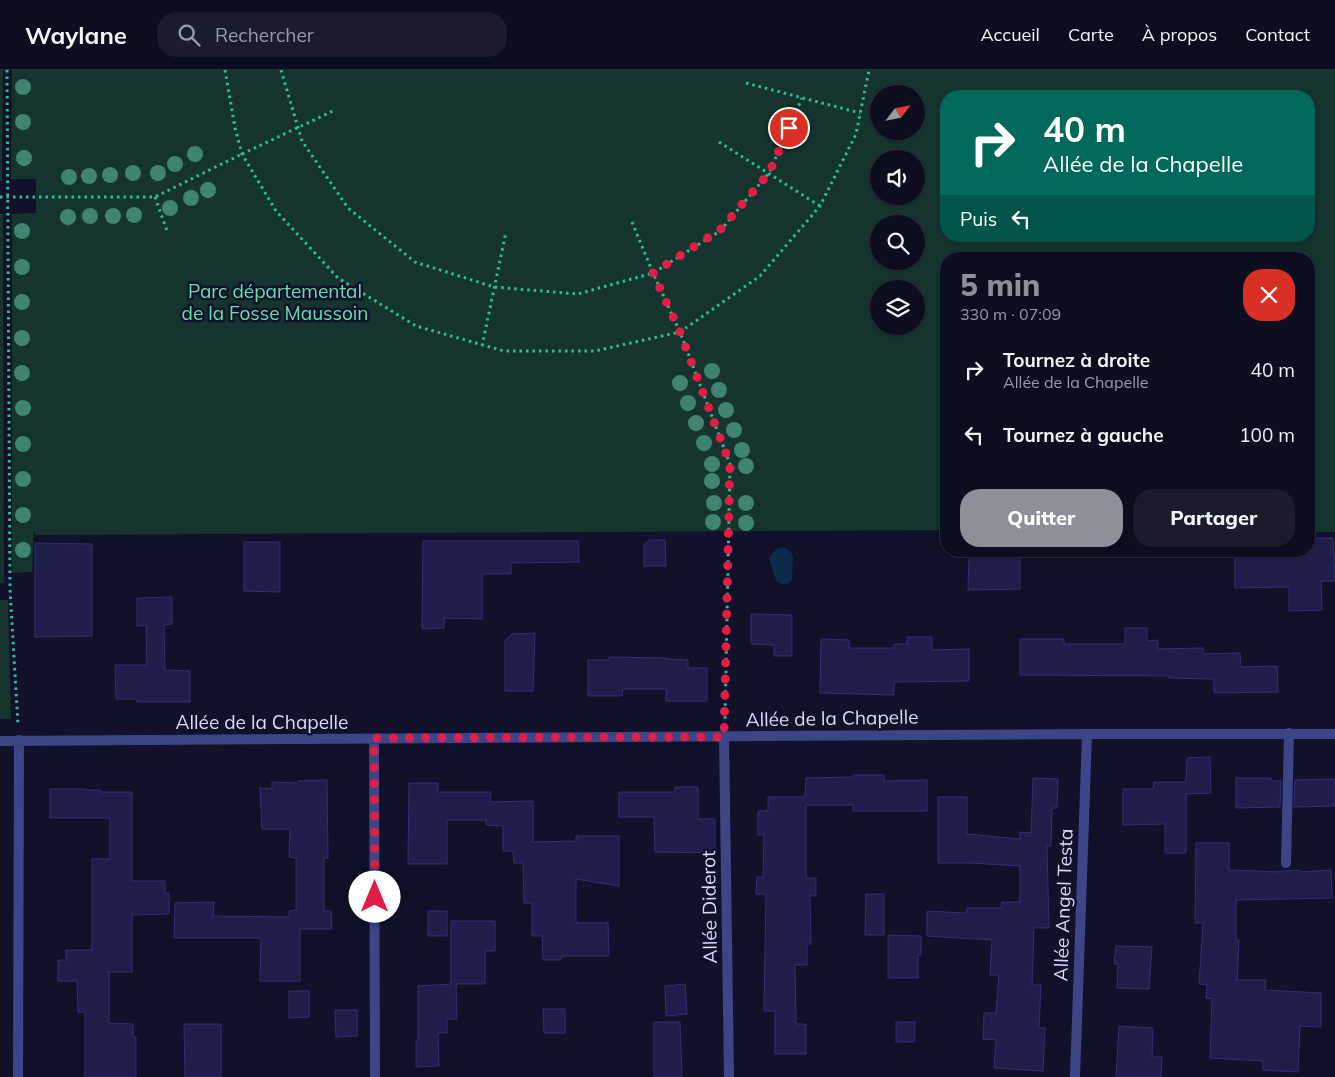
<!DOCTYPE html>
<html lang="fr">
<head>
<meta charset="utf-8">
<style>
  body { margin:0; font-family:Mulish,sans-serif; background:#1b1b2d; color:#f1f3f6; height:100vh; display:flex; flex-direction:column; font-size:19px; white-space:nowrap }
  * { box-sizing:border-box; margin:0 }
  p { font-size:16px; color:#9a9ca5 }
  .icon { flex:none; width:28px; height:28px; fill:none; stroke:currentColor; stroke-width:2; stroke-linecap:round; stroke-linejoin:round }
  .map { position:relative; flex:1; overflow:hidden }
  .drawer { position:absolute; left:940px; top:182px; width:375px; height:305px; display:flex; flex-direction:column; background:#0d0d20; border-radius:20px; box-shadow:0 1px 4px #0004,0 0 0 1px #2d2d3e }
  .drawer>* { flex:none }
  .banner { position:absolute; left:940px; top:20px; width:375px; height:152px; border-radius:20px; box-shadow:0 1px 4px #0004,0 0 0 1px #2d2d3e; background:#00695c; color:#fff; overflow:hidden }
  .needle { width:32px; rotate:58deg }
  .controls { position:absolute; left:870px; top:15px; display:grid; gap:10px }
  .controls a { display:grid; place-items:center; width:55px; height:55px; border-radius:50%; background:#0d0d20; box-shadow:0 1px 4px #0004,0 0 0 1px #2d2d3e; font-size:25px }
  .pin { position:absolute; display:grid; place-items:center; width:42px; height:42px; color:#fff; margin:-21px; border:2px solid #fff; border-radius:50%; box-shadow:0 1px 5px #0007 }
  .me { position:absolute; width:55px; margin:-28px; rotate:0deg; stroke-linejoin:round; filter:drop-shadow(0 0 4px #0008) }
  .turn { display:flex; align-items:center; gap:18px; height:105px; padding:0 20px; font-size:22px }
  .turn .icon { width:65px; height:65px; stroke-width:2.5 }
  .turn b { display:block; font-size:35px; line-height:42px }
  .then { display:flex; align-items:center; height:48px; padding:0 20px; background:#0003; gap:10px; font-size:19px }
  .round { display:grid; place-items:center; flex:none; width:52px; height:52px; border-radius:20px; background:#1b1b2d }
  .head { display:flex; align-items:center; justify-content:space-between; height:85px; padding:0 20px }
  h1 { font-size:30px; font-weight:800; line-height:38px; color:#8c9099 }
  .button { display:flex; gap:10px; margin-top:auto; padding:10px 20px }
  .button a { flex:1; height:58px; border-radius:20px; background:#8c9099; color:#fff; font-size:20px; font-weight:800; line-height:58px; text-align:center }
  .button a+a { background:#1b1b2d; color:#f1f3f6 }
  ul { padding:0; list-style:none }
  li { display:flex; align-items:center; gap:15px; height:65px; padding:0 20px }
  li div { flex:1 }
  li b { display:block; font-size:19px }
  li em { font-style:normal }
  header { display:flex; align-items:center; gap:30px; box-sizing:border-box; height:70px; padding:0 25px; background:#0d0d20; border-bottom:1px solid #2d2d3e }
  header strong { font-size:24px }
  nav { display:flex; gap:28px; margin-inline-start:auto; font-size:18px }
  .search { width:350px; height:45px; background:#1b1b2d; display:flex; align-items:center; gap:12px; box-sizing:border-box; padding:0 18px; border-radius:20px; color:#9a9ca5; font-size:19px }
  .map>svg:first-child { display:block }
  .green { fill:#14342d; fill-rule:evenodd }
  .water { fill:#0b2b48 }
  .building { fill:#1f1d4a; stroke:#322f76 }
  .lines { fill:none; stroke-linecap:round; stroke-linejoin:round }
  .path { stroke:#31bb9d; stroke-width:3; stroke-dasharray:2.5 4; stroke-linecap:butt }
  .street { stroke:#3c4588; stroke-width:10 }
  .path-bridge { stroke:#31bb9d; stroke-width:3; stroke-dasharray:2.5 4; stroke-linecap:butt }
  .tree { fill:#3f8373 }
  .route { stroke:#e11d48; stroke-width:9; stroke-dasharray:0 16.2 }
  .labels { text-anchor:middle; stroke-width:5; stroke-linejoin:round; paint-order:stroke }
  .park-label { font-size:19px; fill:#64e0ae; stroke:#11112a }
  .street-label { font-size:19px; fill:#d9dbff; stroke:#11112a }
</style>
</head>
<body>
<header>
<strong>Waylane</strong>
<div class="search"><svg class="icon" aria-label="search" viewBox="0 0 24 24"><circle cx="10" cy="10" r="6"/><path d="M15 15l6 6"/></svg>Rechercher</div>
<nav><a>Accueil</a><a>Carte</a><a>À propos</a><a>Contact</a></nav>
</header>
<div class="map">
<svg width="1335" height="1007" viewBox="0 0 1335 1007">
  <rect width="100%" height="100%" fill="#11112a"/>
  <!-- green -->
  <path class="green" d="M 0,0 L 3,0 L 2,111 L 0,111 Z
    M 12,0 L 1335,0 L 1335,462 L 1309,462 L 1309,189 L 946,189 L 946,460 L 35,465 L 35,462 L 34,461 L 32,502 L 12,503 L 12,144 L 36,143 L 36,109 L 11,109 ZM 879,24 L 916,24 L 916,61 L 879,61 ZM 946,26 L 1309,26 L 1309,166 L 946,166 ZM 879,89 L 916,89 L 916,126 L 879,126 ZM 879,154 L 916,154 L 916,191 L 879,191 ZM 879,219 L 916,219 L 916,256 L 879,256 Z
    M 0,144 L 3,144 L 4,513 L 0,513 Z
    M 0,530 L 8,530 L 11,649 L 0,649 Z"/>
  <!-- water -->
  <path class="water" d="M 783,477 L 790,481 L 793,486 L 792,509 L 790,513 L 784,515 L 776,511 L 769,488 C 773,482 776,478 783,477 Z"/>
  <!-- building -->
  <path class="building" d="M 1309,468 L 1333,468 L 1335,511 L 1321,511 L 1322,540 L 1289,541 L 1289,517 L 1235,518 L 1235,481 L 1309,481 Z
    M 649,470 L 665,470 L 666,496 L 644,496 L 644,475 Z
    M 423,471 L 578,471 L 579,492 L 511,493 L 511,504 L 482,504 L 482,549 L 444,548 L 444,558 L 422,559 Z
    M 244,472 L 280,472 L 280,522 L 244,521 Z
    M 35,473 L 92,474 L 92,566 L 35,567 Z
    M 1020,483 L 1020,519 L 968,520 L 969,485 Z
    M 172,527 L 172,554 L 164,555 L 165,600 L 190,601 L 190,632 L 137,632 L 137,629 L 116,629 L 115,595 L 147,595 L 146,555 L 137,556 L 137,528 Z
    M 751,544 L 792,545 L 792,586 L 774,586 L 774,575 L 751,574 Z
    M 1125,558 L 1147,558 L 1147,571 L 1158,570 L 1158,579 L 1203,578 L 1203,584 L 1240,583 L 1241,597 L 1277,596 L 1278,622 L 1214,623 L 1214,609 L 1169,608 L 1169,606 L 1020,605 L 1020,569 L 1064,569 L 1064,574 L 1125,574 Z
    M 535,563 L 533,621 L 505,621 L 505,571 L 512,564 Z
    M 907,567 L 932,567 L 932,580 L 969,579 L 969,611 L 894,612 L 894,625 L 820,623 L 821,569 L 849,570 L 849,578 L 894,578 L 894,574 L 907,574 Z
    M 609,587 L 666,588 L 666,589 L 688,590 L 688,598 L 707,598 L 707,631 L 666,631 L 666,619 L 623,619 L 622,626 L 588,626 L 588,590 L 609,590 Z
    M 1210,687 L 1211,723 L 1186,724 L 1186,783 L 1165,783 L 1165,754 L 1123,755 L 1123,719 L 1153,719 L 1154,712 L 1186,712 L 1187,688 Z
    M 853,705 L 884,705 L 884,711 L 927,710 L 927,741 L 853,741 L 853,735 L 806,735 L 806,808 L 816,808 L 816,826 L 810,826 L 811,874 L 807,874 L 807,895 L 795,895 L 796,954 L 806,954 L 806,984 L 775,984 L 775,941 L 764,941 L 766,824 L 756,824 L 757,807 L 763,807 L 764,765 L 758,765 L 758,741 L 768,741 L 768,727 L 805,727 L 806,708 L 853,707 Z
    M 1033,708 L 1058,709 L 1057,738 L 1052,738 L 1051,776 L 1047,776 L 1049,858 L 1034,858 L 1032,915 L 1041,915 L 1039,958 L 1045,958 L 1043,1001 L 994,998 L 996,970 L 983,969 L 984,943 L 996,943 L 999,905 L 990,905 L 992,870 L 927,866 L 927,841 L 966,843 L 967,838 L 1001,838 L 1002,832 L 1020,832 L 1020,796 L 970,793 L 938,793 L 938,727 L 967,727 L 967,764 L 1020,769 L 1020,762 L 1031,763 Z
    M 1236,708 L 1271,708 L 1271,711 L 1281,711 L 1280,737 L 1236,738 Z
    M 1335,709 L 1335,736 L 1294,737 L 1295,710 Z
    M 327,710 L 328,788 L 324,788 L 324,841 L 331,841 L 332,859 L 300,859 L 300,911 L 260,911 L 261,868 L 174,868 L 175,833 L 214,832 L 213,846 L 289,847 L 289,841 L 296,840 L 296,788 L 289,787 L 290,759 L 262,759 L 260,718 L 272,719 L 272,712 L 298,713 L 298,711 Z
    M 409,713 L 438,713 L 438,722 L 491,722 L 490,732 L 533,731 L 533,772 L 576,771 L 576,766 L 619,766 L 619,816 L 576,809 L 576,853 L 608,853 L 609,886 L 564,886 L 561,887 L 561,890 L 543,890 L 542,866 L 532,866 L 532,833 L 524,833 L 523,793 L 514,793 L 513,781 L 503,781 L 503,756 L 486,755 L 486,750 L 447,750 L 447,794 L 408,794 Z
    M 675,717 L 698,717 L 698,749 L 715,749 L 715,783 L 655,782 L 654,747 L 619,747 L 619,722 L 675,722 Z
    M 50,719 L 85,719 L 85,720 L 100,720 L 100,722 L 132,722 L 132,811 L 165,811 L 165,823 L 169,823 L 169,844 L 132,845 L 132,902 L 109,902 L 109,953 L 133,954 L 133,967 L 136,967 L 136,1007 L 85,1007 L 85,942 L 78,942 L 77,911 L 58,911 L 58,890 L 66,890 L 66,880 L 92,880 L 92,789 L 110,789 L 110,748 L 50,748 Z
    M 1196,773 L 1229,773 L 1229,800 L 1281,802 L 1281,801 L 1299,800 L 1299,802 L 1331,800 L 1332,828 L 1236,830 L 1236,870 L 1239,870 L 1237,910 L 1266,910 L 1265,920 L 1321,923 L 1321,957 L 1300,956 L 1298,1002 L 1263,1000 L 1263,991 L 1210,988 L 1212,929 L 1206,928 L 1207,915 L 1199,914 L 1203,853 L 1195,853 Z
    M 866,824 L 884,824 L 884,865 L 865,865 Z
    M 428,841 L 447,841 L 447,866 L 428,866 Z
    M 451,851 L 495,851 L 495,881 L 485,881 L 485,914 L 456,914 L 457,949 L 447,949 L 447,963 L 438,963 L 439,996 L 416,997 L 416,970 L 418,970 L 418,916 L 451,914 Z
    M 888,865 L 921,866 L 921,885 L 918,885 L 918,908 L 888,908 Z
    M 1116,876 L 1152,877 L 1149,919 L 1117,918 L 1118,894 L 1114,894 Z
    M 685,914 L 687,944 L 666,946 L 665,916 Z
    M 289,921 L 309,921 L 309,947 L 289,948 Z
    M 543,939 L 565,939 L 565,963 L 544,963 Z
    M 335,940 L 357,940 L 357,966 L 336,967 Z
    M 654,952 L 680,952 L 682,1007 L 654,1007 Z
    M 896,952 L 915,952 L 914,972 L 896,972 Z
    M 184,954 L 221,954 L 221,1007 L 185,1007 Z
    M 1119,956 L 1153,958 L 1152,987 L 1162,987 L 1161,1007 L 1116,1007 Z"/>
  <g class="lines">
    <!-- path -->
    <path class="path" d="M 7,0 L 10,519 L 18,655
      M 225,0 L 235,58 L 242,84 L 276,141 L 338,208 L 416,256 L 504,281 L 595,281 L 680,262 L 760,206 L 820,136 L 856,64 L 869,0
      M 281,0 L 302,71 L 348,138 L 415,192 L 494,217 L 578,224 L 653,203 L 720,161 L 769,103 L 802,28
      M 746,13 L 860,43
      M 719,72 L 820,136
      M 0,127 L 155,127 L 242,84
      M 155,127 L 167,161
      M 632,152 L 653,203 L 680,262 L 730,394 L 725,650
      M 482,276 L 506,162"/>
    <!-- street -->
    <path class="street" d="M 724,667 L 729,1007
      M 374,669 L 375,1007
      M 0,671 L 1087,664 L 1335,664
      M 1286,793 L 1289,663
      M 18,1007 L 19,670
      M 1075,1007 L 1087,664"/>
    <!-- path-bridge -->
    <path class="path-bridge" d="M 242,84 L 335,40"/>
  </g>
  <!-- trees -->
  <g class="tree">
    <circle cx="23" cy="17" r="8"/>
    <circle cx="23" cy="52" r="8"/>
    <circle cx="195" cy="84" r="8"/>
    <circle cx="24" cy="88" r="8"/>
    <circle cx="175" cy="94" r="8"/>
    <circle cx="133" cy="103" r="8"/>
    <circle cx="158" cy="103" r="8"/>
    <circle cx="110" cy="105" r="8"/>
    <circle cx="89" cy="106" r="8"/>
    <circle cx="69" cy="107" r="8"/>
    <circle cx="208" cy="120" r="8"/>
    <circle cx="191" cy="128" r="8"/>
    <circle cx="170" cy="138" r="8"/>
    <circle cx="134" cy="145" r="8"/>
    <circle cx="90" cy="146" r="8"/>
    <circle cx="113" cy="146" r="8"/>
    <circle cx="68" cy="147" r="8"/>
    <circle cx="22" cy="161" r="8"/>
    <circle cx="22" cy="197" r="8"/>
    <circle cx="22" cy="232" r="8"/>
    <circle cx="22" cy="268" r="8"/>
    <circle cx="712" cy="301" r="8"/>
    <circle cx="22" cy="303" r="8"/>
    <circle cx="680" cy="313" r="8"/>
    <circle cx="719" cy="320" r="8"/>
    <circle cx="688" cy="333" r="8"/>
    <circle cx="23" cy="338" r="8"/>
    <circle cx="726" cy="340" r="8"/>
    <circle cx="696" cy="353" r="8"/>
    <circle cx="734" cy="360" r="8"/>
    <circle cx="704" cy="373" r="8"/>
    <circle cx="23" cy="374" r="8"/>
    <circle cx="742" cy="380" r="8"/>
    <circle cx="712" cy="394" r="8"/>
    <circle cx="746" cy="396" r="8"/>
    <circle cx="23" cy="409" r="8"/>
    <circle cx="712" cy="411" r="8"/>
    <circle cx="714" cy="433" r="8"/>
    <circle cx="746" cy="433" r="8"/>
    <circle cx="23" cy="445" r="8"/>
    <circle cx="713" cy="452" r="8"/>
    <circle cx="746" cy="453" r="8"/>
    <circle cx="23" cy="480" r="8"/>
  </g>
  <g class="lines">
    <!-- route -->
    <path class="route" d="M 375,827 L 374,668 L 724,667 L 730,394 L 680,262 L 653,203 L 720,160 L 769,103 L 789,58"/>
  </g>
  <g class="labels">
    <!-- park labels -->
    <g class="park-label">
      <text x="275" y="228">Parc départemental<tspan x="275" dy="22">de la Fosse Maussoin</tspan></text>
    </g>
    <!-- street labels -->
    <g class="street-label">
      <text transform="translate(832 648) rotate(-1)" y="7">Allée de la Chapelle</text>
      <text x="262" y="659">Allée de la Chapelle</text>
      <text transform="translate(1063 835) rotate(-88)" y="7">Allée Angel Testa</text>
      <text transform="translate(709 837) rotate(-91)" y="7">Allée Diderot</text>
    </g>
  </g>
</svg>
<div class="controls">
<a><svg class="needle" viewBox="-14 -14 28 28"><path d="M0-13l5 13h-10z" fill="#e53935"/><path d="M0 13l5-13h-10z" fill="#9a9ca5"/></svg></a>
<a><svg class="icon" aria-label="sound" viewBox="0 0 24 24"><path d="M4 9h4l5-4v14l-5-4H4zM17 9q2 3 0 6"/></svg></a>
<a><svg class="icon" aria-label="search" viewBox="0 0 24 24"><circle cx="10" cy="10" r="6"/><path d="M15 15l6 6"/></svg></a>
<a><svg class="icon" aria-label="layers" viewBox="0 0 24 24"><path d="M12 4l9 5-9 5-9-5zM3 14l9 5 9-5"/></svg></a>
</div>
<div class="pin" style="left:789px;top:58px;background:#d93025"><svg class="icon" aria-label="arrive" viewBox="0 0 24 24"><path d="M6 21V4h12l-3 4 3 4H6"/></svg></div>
<svg class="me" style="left:375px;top:827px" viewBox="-20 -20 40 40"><circle r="19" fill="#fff"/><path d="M0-13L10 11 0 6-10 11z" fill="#e11d48"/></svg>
<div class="banner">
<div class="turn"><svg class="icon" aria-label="right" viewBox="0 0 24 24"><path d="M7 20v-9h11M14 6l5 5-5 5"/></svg><div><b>40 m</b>Allée de la Chapelle</div></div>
<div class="then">Puis<svg class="icon" aria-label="left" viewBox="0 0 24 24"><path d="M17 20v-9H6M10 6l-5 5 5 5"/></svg></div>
</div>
<section class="drawer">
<div class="head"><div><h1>5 min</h1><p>330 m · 07:09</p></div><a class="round" style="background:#d93025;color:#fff"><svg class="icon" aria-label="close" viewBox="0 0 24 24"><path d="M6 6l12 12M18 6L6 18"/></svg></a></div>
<ul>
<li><svg class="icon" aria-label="right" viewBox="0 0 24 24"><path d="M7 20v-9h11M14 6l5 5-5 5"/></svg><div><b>Tournez à droite</b><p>Allée de la Chapelle</p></div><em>40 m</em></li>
<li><svg class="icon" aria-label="left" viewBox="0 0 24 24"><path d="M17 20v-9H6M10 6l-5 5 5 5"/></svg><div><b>Tournez à gauche</b></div><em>100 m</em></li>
</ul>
<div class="button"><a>Quitter</a><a>Partager</a></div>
</section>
</div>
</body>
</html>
